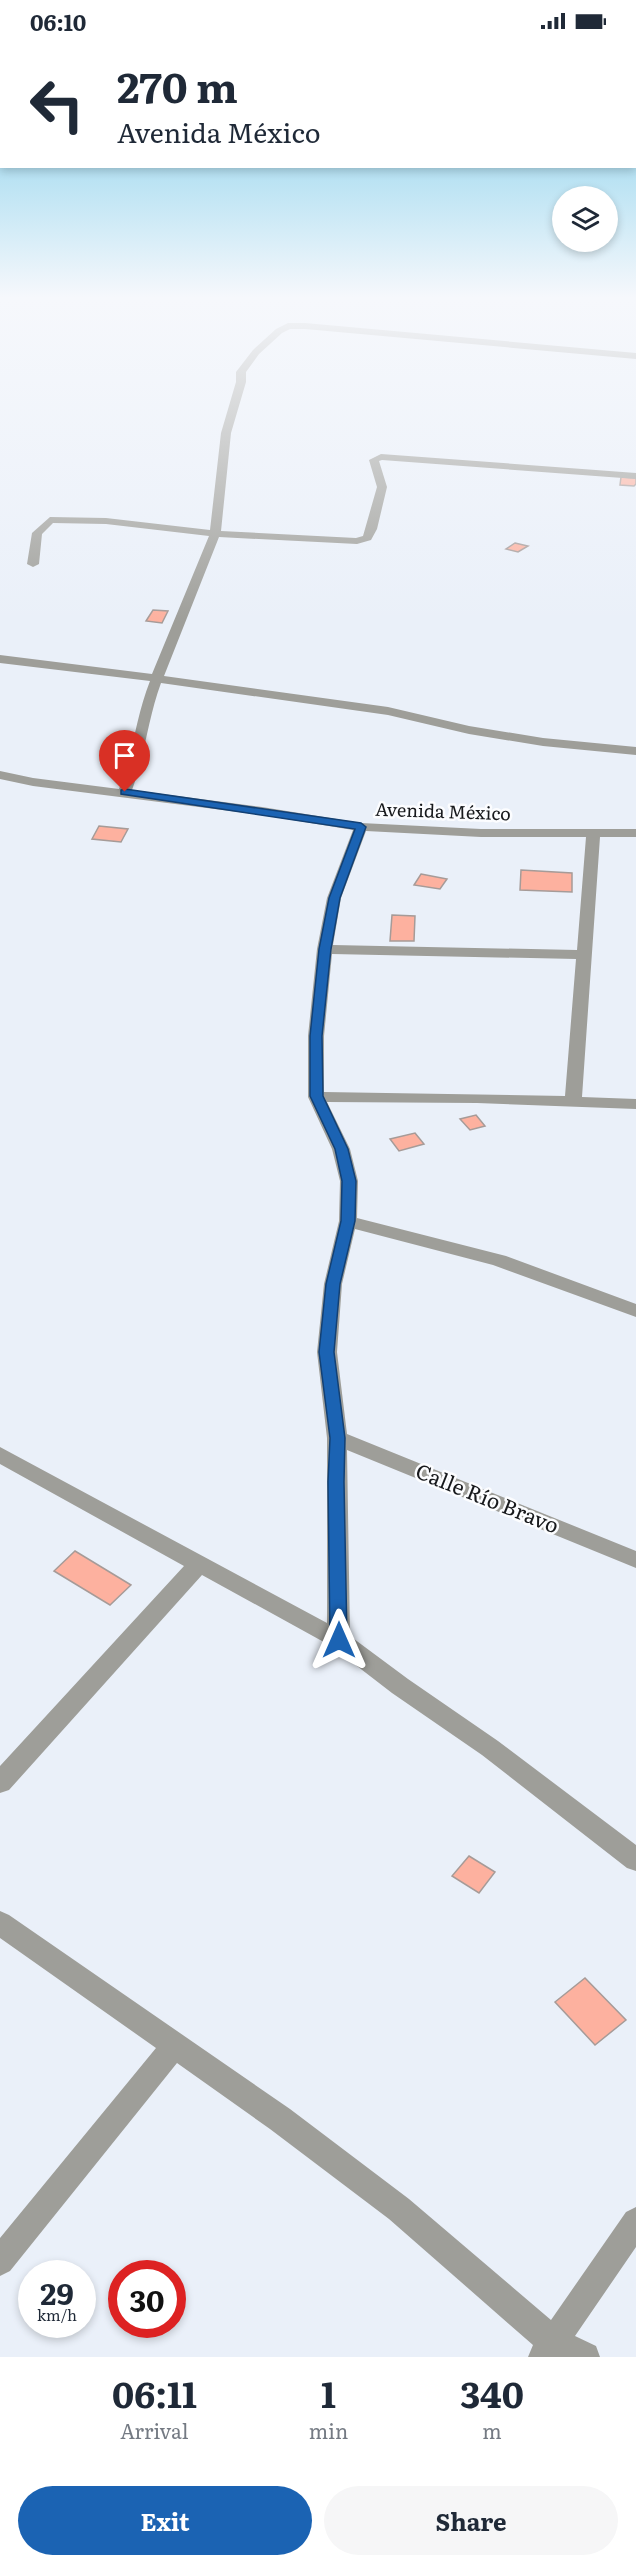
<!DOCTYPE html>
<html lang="en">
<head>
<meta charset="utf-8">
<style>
  body { margin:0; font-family:Literata,serif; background:#f6f6f7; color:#1f2937; height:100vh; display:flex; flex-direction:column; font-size:22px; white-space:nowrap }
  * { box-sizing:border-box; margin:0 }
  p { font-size:20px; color:#747a83 }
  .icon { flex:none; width:33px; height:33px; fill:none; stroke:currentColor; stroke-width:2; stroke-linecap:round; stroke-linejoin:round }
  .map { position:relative; height:2315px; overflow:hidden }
  .drawer { display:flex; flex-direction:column; background:#fff; flex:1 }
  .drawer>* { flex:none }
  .guide { position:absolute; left:0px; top:0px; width:636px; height:126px; box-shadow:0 3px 9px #0003; background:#fff; color:#1f2937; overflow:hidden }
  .fabs { position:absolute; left:552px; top:144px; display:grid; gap:12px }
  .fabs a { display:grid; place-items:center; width:66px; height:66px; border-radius:50%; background:#fff; box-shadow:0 3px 9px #0003; font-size:30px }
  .speed { position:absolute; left:18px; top:2218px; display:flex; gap:12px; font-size:30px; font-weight:700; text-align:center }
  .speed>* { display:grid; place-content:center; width:78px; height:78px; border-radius:50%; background:#fff; box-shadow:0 3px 9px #0003; line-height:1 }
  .speed small { font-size:15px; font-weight:400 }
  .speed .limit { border:9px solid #d22; background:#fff; color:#111 }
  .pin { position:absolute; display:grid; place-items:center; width:51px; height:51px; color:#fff; margin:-62px -26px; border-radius:50% 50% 50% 0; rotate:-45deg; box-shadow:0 0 6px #0007 }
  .pin .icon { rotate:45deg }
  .me { position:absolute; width:66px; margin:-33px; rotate:0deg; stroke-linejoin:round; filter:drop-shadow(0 0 4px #0008) }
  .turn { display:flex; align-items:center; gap:21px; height:126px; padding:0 18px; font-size:27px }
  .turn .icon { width:78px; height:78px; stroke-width:2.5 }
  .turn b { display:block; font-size:42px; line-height:51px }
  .eta { display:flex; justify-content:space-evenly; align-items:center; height:102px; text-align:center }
  .eta b { font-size:36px; font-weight:700; line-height:42px }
  .action { display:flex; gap:12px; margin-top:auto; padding:12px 18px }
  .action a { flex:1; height:69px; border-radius:36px; background:#1b63b3; color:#fff; font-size:24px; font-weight:700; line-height:69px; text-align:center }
  .action a+a { background:#f6f6f7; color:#1f2937 }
  .status { display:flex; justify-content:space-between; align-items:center; height:42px; padding:0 30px; background:#fff; direction:ltr }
  .status svg { height:16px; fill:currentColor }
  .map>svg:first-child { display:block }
  .building { fill:#fdb19f; stroke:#a69b98; stroke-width:1.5 }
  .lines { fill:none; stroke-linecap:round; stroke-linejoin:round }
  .minor { fill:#9e9e99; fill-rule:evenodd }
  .route { fill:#1b63b3; stroke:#124074; stroke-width:1.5 }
  .labels { text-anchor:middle; stroke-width:5; stroke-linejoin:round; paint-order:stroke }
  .far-street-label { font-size:18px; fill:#17191c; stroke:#fcfdff }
  .street-label { font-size:21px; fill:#17191c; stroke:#fcfdff }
</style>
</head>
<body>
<div class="status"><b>06:10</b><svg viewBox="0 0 49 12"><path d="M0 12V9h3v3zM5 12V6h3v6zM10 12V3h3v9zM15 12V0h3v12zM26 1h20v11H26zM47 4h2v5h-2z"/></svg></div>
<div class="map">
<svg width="636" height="2315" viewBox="0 0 636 2315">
  <rect width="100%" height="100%" fill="#eaf0f9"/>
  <!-- building -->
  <path class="building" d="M 621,435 L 636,436 L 636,442 L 634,444 L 620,443 Z
    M 515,501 L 528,504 L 518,510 L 506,507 Z
    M 153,568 L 168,569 L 162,581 L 146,579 Z
    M 99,784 L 128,787 L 121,800 L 92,797 Z
    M 521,828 L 572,831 L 572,850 L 520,848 Z
    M 421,832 L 447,837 L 440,847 L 414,843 Z
    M 392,873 L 415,874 L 414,899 L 390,899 Z
    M 476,1073 L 485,1084 L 470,1088 L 460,1077 Z
    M 415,1091 L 424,1102 L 399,1109 L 390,1097 Z
    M 75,1509 L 131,1543 L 110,1563 L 54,1529 Z
    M 469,1814 L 495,1830 L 479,1851 L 452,1834 Z
    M 585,1936 L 626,1978 L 595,2003 L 555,1960 Z"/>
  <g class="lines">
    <!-- minor -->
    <path class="minor" d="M 305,281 L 636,311 L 636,317 L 305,287 L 290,287 L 282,291 L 259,312 L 246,330 L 246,340 L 231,391 L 221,489 L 356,496 L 363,494 L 377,445 L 369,418 L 381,412 L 636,431 L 636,437 L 382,418 L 379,419 L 387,445 L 377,487 L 371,498 L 357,502 L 219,495 L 164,634 L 388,665 L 469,684 L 543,696 L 636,705 L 636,713 L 543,704 L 469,692 L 388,673 L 161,641 C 148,676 145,713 132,748 L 262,765 L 361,781 L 481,787 L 636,787 L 636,795 L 600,795 L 582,1055 L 636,1057 L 636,1067 L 477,1061 L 327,1060 L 350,1107 L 358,1139 L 357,1176 L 506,1214 L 636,1262 L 636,1275 L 493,1223 L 355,1187 L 342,1242 L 337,1310 L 347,1392 L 636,1509 L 636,1526 L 347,1408 L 350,1594 L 408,1637 L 498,1699 L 636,1803 L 636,1829 L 627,1826 L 482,1713 L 392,1651 L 331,1604 L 202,1533 L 9,1748 L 0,1751 L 0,1724 L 184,1524 L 0,1422 L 0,1405 L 327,1581 L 327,1396 L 317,1310 L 324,1242 L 339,1179 L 340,1139 L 332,1107 L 308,1055 L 308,994 L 317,907 L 327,856 L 353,788 L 262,773 L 33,744 L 0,737 L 0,729 L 33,736 L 119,747 C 133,712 136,674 150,639 L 0,621 L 0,613 L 152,632 L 209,494 L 106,482 L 53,481 L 42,492 L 39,522 L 33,525 L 27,522 L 32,491 L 50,475 L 106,476 L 210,488 L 221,391 L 236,340 L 236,330 L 253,308 L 276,287 L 288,281 ZM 366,789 L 481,795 L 586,795 L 577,908 L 333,903 L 341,856 ZM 332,912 L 576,917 L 565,1054 L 324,1050 L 324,994 Z
      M 0,1869 L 9,1873 L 290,2067 L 409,2157 L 551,2278 L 626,2170 L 636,2165 L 636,2205 L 575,2294 L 596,2304 L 600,2315 L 528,2315 L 533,2303 L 389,2177 L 270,2087 L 177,2021 L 10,2229 L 0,2234 L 0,2196 L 156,2006 L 0,1896 Z"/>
  </g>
  <!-- sky -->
  <linearGradient id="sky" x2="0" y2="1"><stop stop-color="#74cae9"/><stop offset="0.44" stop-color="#f6f8fc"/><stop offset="1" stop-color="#f6f8fc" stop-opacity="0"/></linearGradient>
  <rect width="636" height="581" fill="url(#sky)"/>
  <!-- route -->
  <path class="route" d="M 125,747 L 361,781 L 366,785 L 340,856 L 331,907 L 322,994 L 323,1054 L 348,1107 L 356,1139 L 355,1179 L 340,1242 L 334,1310 L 345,1396 L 344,1440 L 347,1598 L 345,1603 L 339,1605 L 333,1603 L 330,1598 L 328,1440 L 330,1396 L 319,1310 L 326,1242 L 341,1179 L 342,1139 L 335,1107 L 310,1054 L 310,994 L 319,907 L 329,856 L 355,787 L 121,752 L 121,748 Z"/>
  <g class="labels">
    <!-- far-street labels -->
    <g class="far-street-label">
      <text transform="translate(443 770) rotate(2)" y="6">Avenida México</text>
    </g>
    <!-- street labels -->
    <g class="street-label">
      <text transform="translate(487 1457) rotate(22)" y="7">Calle Río Bravo</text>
    </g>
  </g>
</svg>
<div class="fabs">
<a><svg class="icon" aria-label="layers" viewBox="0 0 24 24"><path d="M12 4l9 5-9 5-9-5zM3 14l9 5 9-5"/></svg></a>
</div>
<div class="speed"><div>29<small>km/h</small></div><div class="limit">30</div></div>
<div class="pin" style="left:125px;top:750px;background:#d93025"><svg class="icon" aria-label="arrive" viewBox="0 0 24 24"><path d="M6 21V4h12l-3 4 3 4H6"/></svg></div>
<svg class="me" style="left:339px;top:1598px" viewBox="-20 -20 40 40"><path d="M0-17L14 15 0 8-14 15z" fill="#1b63b3" stroke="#fff" stroke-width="4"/></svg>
<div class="guide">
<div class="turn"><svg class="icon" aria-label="left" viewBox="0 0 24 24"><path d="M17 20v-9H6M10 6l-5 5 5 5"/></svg><div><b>270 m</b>Avenida México</div></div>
</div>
</div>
<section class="drawer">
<div class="eta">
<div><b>06:11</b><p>Arrival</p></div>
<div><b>1</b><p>min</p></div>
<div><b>340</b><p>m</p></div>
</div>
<div class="action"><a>Exit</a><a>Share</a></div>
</section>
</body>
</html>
